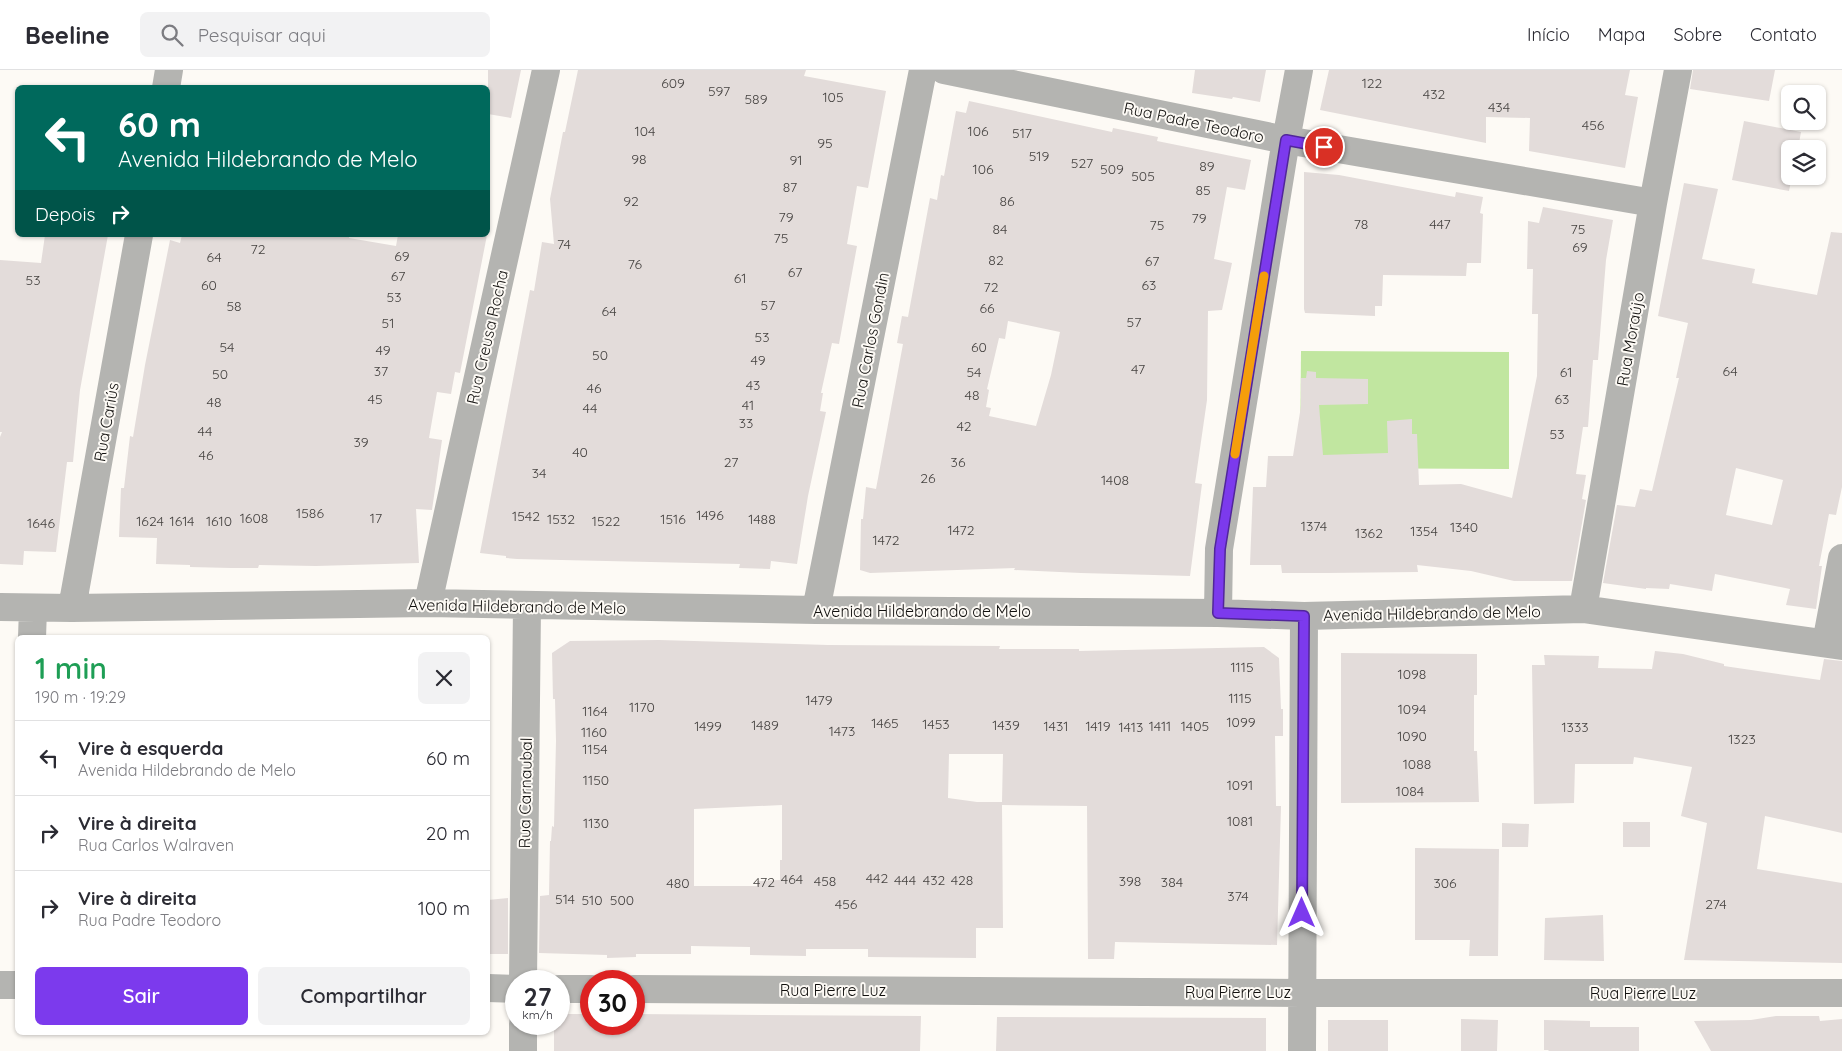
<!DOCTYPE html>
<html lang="pt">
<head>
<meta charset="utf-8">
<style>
  body { margin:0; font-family:Quicksand,sans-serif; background:#f2f2f3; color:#2b2b33; height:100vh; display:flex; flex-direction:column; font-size:19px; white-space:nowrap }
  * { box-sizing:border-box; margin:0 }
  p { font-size:16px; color:#7c7c81 }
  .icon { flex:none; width:28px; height:28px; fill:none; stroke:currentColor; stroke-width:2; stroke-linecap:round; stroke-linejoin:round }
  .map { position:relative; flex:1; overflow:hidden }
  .side { position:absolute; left:15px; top:565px; width:475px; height:400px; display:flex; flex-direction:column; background:#fff; border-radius:8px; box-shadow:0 1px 4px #0004 }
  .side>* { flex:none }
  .hud { position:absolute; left:15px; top:15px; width:475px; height:152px; border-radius:8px; box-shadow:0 1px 4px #0004; background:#00695c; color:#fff; overflow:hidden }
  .buttons { position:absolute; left:1781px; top:15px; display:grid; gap:10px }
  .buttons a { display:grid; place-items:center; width:45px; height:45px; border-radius:8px; background:#fff; box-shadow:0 1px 4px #0004; font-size:25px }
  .speed { position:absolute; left:505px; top:900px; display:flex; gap:10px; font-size:25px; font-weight:700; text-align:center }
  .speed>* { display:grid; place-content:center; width:65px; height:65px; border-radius:50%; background:#fff; box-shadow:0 1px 4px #0004; line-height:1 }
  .speed small { font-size:12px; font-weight:400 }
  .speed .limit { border:8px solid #d22; background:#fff; color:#111 }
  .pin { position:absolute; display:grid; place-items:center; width:42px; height:42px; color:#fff; margin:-21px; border:2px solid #fff; border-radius:50%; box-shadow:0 1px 5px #0007 }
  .me { position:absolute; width:55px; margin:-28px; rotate:0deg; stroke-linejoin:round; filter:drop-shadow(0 0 4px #0008) }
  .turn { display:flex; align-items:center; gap:18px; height:105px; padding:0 20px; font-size:22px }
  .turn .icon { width:65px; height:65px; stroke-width:2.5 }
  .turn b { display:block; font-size:35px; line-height:42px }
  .then { display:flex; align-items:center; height:48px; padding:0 20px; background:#0003; gap:10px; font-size:19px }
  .round { display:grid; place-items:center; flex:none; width:52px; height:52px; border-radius:8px; background:#f2f2f3 }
  .overview { display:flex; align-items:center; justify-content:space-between; height:85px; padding:0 20px }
  h1 { font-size:30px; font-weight:600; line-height:38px; color:#1e9e55 }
  .cta { display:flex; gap:10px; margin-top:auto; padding:10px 20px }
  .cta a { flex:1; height:58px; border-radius:8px; background:#7c3aed; color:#fff; font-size:20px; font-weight:600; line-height:58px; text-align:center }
  .cta a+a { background:#f2f2f3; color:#2b2b33 }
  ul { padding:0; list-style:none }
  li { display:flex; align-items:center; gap:15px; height:75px; padding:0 20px; border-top:1px solid #e1e1e2 }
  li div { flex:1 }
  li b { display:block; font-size:19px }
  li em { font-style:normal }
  header { display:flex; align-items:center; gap:30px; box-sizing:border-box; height:70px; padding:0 25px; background:#fff; border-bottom:1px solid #e1e1e2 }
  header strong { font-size:24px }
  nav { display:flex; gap:28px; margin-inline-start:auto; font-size:18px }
  .search { width:350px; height:45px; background:#f2f2f3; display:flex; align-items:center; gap:12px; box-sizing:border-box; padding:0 18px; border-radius:8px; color:#7c7c81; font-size:19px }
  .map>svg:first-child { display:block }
  .green { fill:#c1e6a0 }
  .building { fill:#e3dcda; fill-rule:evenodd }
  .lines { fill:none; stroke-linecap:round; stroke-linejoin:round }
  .minor { stroke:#b4b4b1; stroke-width:28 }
  .route-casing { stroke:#51269a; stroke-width:12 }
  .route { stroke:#7c3aed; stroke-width:9 }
  .slow { stroke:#f59e0b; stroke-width:9 }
  .labels { text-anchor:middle; stroke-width:4; stroke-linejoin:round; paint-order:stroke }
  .number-label { font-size:14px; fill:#464341 }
  .street-label { font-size:16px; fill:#11100e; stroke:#fdfaf5 }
</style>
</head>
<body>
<header>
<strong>Beeline</strong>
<div class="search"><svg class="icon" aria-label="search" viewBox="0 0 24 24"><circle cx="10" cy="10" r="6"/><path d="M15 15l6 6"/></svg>Pesquisar aqui</div>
<nav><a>Início</a><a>Mapa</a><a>Sobre</a><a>Contato</a></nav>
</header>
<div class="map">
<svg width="1842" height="981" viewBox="0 0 1842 981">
  <rect width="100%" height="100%" fill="#fdfaf5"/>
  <!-- green -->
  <path class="green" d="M 1301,281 L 1509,282 L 1509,399 L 1300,398 Z"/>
  <!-- building -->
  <path class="building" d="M 488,0 L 521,0 L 511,48 L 488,44 Z
    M 578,0 L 806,0 L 804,6 L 886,21 L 868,118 L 857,116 L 847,174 L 857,176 L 839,274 L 832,273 L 821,323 L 823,323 L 820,341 L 826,342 L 808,426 L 797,494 L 771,491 L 770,499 L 739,498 L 740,494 L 517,489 L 506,488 L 506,486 L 480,483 L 530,220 L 534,221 L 542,172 L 554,174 L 550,129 L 563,62 L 565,62 Z
    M 1195,0 L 1266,0 L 1260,32 L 1233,27 L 1232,29 L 1192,23 Z
    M 1329,0 L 1630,0 L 1625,25 L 1638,27 L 1625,98 L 1529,81 L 1530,48 L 1486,47 L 1486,73 L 1320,40 Z
    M 1693,0 L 1775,0 L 1769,31 L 1690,19 Z
    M 969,31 L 1112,62 L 1113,58 L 1158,67 L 1157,71 L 1251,90 L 1245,120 L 1227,117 L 1214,189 L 1232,193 L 1222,240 L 1208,241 L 1207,330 L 1195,413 L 1202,414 L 1190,506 L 1081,503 L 1014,500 L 1015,498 L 870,503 L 860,500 L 861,449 L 863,449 L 866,417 L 876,419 L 903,274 L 897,273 L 902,246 L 908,247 L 930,128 L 937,130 L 941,105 L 944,106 L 956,41 L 966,43 ZM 1008,251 L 1060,262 L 1051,305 L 1036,356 L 989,346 L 991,338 L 986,337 L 989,320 L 987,319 L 999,268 L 1005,269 Z
    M 1744,51 L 1801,62 L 1798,79 L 1790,79 L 1790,106 L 1792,106 L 1789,121 L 1732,110 Z
    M 1304,102 L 1339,105 L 1455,127 L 1456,122 L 1483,127 L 1480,143 L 1483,144 L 1481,193 L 1467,193 L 1466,206 L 1383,205 L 1382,236 L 1375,236 L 1375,246 L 1305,243 L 1304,239 Z
    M 1684,113 L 1718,119 L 1702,189 L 1755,199 L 1752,213 L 1817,225 L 1831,162 L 1842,163 L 1842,417 L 1836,445 L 1829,444 L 1819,496 L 1822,496 L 1816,539 L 1786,535 L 1790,519 L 1715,504 L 1712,521 L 1670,514 L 1669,519 L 1646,518 L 1646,519 L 1603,513 L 1617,435 L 1635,437 L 1640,419 L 1652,421 L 1679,308 L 1676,308 L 1688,253 L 1658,246 ZM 1736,398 L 1783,410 L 1772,455 L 1726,445 Z
    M 1543,137 L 1613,150 L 1606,190 L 1598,290 L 1593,290 L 1588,357 L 1583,357 L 1576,404 L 1586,405 L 1582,429 L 1586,430 L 1572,511 L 1514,511 L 1471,501 L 1417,495 L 1418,502 L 1327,503 L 1282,503 L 1281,495 L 1250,495 L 1253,417 L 1266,417 L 1268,386 L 1293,386 L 1301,336 L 1301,308 L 1306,308 L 1307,301 L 1316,302 L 1316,308 L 1368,309 L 1368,334 L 1319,335 L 1323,385 L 1388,383 L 1387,351 L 1412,349 L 1412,364 L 1417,364 L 1419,415 L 1461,414 L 1512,428 L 1537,306 L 1538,244 L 1532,244 L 1533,199 L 1527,199 L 1528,151 L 1539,153 Z
    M 45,165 L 108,165 L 80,320 L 73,392 L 67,392 L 56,482 L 24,481 L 23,495 L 0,494 L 0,367 L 2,362 L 0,362 L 0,190 L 41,193 Z
    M 182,165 L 349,165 L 349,168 L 396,176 L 398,165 L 487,165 L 460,303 L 455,302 L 451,324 L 437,322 L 429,368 L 442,370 L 432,440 L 416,439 L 419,493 L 316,496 L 259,495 L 258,498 L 231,498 L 190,497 L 190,495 L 156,494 L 157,468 L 119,467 L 121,418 L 124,418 L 130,366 L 133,367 L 145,295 L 170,170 L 180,173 Z
    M 659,570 L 828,575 L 1000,576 L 999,579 L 1079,579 L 1079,581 L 1264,577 L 1279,588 L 1281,639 L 1283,639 L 1283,666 L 1275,666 L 1276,736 L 1281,736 L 1277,875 L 1115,872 L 1114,889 L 1088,889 L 1087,736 L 1002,735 L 1003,858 L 976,858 L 976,888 L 868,887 L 868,879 L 806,879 L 806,886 L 750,885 L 750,877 L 691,876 L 691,884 L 636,884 L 636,887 L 607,888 L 607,885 L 539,883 L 540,826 L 549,825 L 550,771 L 551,771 L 552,756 L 554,757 L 556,671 L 555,629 L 553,629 L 552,583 L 570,571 ZM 949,684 L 1003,684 L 1002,732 L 977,732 L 948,728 ZM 782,735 L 782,790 L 780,790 L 780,810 L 757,811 L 757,816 L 694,816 L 694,739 Z
    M 1655,581 L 1683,584 L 1724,594 L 1724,596 L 1820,610 L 1824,589 L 1842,591 L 1842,763 L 1765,746 L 1757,799 L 1842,813 L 1842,893 L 1684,890 L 1707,753 L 1681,746 L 1692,697 L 1634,687 L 1633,694 L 1575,694 L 1574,733 L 1534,734 L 1532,595 L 1545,595 L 1544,585 L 1599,586 L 1598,598 L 1652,599 Z
    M 1341,583 L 1477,584 L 1477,625 L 1474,625 L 1474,681 L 1477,681 L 1479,732 L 1341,733 Z
    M 1623,752 L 1650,752 L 1650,777 L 1623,777 Z
    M 1502,753 L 1529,754 L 1528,777 L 1502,777 Z
    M 1415,778 L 1499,779 L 1498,886 L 1469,886 L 1470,870 L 1415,870 Z
    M 508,828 L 508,884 L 488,884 L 488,830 Z
    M 1603,845 L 1604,891 L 1544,890 L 1545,848 Z
    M 559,944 L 591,944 L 591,954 L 634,954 L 634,944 L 921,946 L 920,981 L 554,981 L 554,954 L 559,954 Z
    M 1776,946 L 1819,946 L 1820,951 L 1842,949 L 1842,981 L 1711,981 L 1694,951 L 1751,950 Z
    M 997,947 L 1266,948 L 1266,981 L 996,981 Z
    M 1461,949 L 1498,950 L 1497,981 L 1461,981 Z
    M 1328,950 L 1388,950 L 1388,981 L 1328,981 Z
    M 1544,950 L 1590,951 L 1590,957 L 1639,957 L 1639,981 L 1549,981 L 1548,980 L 1544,980 Z"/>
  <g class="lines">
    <!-- minor -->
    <path class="minor" d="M 944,0 L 1286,70 L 1653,133
      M 166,18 L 169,0
      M 428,533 L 546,0
      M 0,537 L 72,538 L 428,533 L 816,540 L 1218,543 L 1304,546 L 1583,539 L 1842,576
      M 72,538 L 139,165
      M 1583,539 L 1653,133 L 1678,0
      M 816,540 L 923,0
      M 1218,543 L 1219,479 L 1286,70 L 1299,0
      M 32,568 L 33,538
      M 1826,573 L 1842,488
      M 523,911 L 527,536
      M 0,915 L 18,915
      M 488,918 L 516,919
      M 559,919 L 591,919
      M 634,919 L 1302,923 L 1842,923
      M 523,981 L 523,954
      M 1302,981 L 1304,546"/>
  </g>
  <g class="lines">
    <!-- route casing -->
    <g class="route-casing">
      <path id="route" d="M 1302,843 L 1304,546 L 1218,543 L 1220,479 L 1286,70 L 1324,77"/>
    </g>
    <!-- route -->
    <use href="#route" class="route"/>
    <!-- slow -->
    <path class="slow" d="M 1235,384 L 1264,206"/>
  </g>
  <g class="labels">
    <!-- number labels -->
    <g class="number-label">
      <text x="673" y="18">609</text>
      <text x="1372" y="18">122</text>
      <text x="719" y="26">597</text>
      <text x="1434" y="29">432</text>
      <text x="833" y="32">105</text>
      <text x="756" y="34">589</text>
      <text x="1499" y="42">434</text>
      <text x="1593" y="60">456</text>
      <text x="645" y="66">104</text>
      <text x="978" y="66">106</text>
      <text x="1022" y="68">517</text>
      <text x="825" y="78">95</text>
      <text x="1039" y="91">519</text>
      <text x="639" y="94">98</text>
      <text x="796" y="95">91</text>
      <text x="1082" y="98">527</text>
      <text x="1207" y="101">89</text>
      <text x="983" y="104">106</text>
      <text x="1112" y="104">509</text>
      <text x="1143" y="111">505</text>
      <text x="790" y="122">87</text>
      <text x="1203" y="125">85</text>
      <text x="631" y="136">92</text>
      <text x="1007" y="136">86</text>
      <text x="786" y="152">79</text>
      <text x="1199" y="153">79</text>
      <text x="1361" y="159">78</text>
      <text x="1440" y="159">447</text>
      <text x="1157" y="160">75</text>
      <text x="1000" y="164">84</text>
      <text x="1578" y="164">75</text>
      <text x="781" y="173">75</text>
      <text x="564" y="179">74</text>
      <text x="1580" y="182">69</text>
      <text x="258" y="184">72</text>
      <text x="402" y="191">69</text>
      <text x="214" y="192">64</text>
      <text x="996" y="195">82</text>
      <text x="1152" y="196">67</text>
      <text x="635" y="199">76</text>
      <text x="795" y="207">67</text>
      <text x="398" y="211">67</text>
      <text x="740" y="213">61</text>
      <text x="33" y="215">53</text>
      <text x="209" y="220">60</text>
      <text x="1149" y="220">63</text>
      <text x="991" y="222">72</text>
      <text x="394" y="232">53</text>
      <text x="768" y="240">57</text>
      <text x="234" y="241">58</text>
      <text x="987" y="243">66</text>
      <text x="609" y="246">64</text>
      <text x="1134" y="257">57</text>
      <text x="388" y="258">51</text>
      <text x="762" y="272">53</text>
      <text x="227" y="282">54</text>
      <text x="979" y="282">60</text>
      <text x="383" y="285">49</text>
      <text x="600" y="290">50</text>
      <text x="758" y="295">49</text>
      <text x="1138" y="304">47</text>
      <text x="381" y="306">37</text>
      <text x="1730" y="306">64</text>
      <text x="974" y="307">54</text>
      <text x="1566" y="307">61</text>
      <text x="220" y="309">50</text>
      <text x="753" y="320">43</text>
      <text x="594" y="323">46</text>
      <text x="972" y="330">48</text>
      <text x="375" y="334">45</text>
      <text x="1562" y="334">63</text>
      <text x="214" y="337">48</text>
      <text x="748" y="340">41</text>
      <text x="590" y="343">44</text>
      <text x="746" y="358">33</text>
      <text x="964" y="361">42</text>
      <text x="205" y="366">44</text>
      <text x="1557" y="369">53</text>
      <text x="361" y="377">39</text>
      <text x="580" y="387">40</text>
      <text x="206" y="390">46</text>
      <text x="731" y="397">27</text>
      <text x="958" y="397">36</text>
      <text x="539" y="408">34</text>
      <text x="928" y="413">26</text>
      <text x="1115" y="415">1408</text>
      <text x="310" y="448">1586</text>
      <text x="710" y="450">1496</text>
      <text x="526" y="451">1542</text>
      <text x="254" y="453">1608</text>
      <text x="376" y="453">17</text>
      <text x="561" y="454">1532</text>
      <text x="673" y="454">1516</text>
      <text x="762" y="454">1488</text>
      <text x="150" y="456">1624</text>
      <text x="182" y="456">1614</text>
      <text x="219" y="456">1610</text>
      <text x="606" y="456">1522</text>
      <text x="41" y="458">1646</text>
      <text x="1314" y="461">1374</text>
      <text x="1464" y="462">1340</text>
      <text x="961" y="465">1472</text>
      <text x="1424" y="466">1354</text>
      <text x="1369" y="468">1362</text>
      <text x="886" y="475">1472</text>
      <text x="1242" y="602">1115</text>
      <text x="1412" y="609">1098</text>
      <text x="1240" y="633">1115</text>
      <text x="819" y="635">1479</text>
      <text x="642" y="642">1170</text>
      <text x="1412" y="644">1094</text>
      <text x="595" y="646">1164</text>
      <text x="1241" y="657">1099</text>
      <text x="885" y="658">1465</text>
      <text x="936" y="659">1453</text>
      <text x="765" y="660">1489</text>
      <text x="1006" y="660">1439</text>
      <text x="708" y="661">1499</text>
      <text x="1056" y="661">1431</text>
      <text x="1098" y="661">1419</text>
      <text x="1160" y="661">1411</text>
      <text x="1195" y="661">1405</text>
      <text x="1131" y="662">1413</text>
      <text x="1575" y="662">1333</text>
      <text x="842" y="666">1473</text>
      <text x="594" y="667">1160</text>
      <text x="1412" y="671">1090</text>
      <text x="1742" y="674">1323</text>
      <text x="595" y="684">1154</text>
      <text x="1417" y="699">1088</text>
      <text x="596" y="715">1150</text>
      <text x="1240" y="720">1091</text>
      <text x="1410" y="726">1084</text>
      <text x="1240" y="756">1081</text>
      <text x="596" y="758">1130</text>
      <text x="877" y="813">442</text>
      <text x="792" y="814">464</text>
      <text x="905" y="815">444</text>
      <text x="934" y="815">432</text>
      <text x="962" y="815">428</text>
      <text x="825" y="816">458</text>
      <text x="1130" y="816">398</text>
      <text x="764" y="817">472</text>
      <text x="1172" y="817">384</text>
      <text x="678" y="818">480</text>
      <text x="1445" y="818">306</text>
      <text x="1238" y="831">374</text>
      <text x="565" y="834">514</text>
      <text x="592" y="835">510</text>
      <text x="622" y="835">500</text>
      <text x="846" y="839">456</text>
      <text x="1716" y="839">274</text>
    </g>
    <!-- street labels -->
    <g class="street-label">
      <text transform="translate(1194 52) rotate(12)" y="6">Rua Padre Teodoro</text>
      <text transform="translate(487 267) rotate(-77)" y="6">Rua Creusa Rocha</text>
      <text transform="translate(1630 269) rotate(-80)" y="6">Rua Moraújo</text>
      <text transform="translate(870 270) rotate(-79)" y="6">Rua Carlos Gondin</text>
      <text transform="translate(106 352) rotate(-80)" y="6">Rua Cariús</text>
      <text transform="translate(517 536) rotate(1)" y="6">Avenida Hildebrando de Melo</text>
      <text x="922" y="547">Avenida Hildebrando de Melo</text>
      <text transform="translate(1432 543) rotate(-1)" y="6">Avenida Hildebrando de Melo</text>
      <text transform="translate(525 723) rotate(-89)" y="6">Rua Carnaubal</text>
      <text x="833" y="926">Rua Pierre Luz</text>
      <text x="1238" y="928">Rua Pierre Luz</text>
      <text x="1643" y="929">Rua Pierre Luz</text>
    </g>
  </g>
</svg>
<div class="buttons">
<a><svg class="icon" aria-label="search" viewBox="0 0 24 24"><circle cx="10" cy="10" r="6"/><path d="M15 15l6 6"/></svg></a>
<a><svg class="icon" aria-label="layers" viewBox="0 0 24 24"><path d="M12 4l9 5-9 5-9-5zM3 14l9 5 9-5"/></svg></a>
</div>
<div class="speed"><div>27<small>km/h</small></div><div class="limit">30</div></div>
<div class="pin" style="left:1324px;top:77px;background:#d93025"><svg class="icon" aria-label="arrive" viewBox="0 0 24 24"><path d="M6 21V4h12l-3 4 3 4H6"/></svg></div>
<svg class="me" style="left:1302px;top:843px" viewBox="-20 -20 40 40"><path d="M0-17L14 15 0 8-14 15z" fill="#7c3aed" stroke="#fff" stroke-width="4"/></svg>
<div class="hud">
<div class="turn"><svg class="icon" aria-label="left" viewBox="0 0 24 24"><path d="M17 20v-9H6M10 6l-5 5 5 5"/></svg><div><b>60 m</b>Avenida Hildebrando de Melo</div></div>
<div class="then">Depois<svg class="icon" aria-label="right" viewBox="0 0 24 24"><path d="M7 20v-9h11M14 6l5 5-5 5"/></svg></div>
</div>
<section class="side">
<div class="overview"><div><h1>1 min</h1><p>190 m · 19:29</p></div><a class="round"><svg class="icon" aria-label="close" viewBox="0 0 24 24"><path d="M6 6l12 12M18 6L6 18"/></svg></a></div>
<ul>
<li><svg class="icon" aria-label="left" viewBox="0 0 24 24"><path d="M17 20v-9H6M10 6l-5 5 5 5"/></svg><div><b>Vire à esquerda</b><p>Avenida Hildebrando de Melo</p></div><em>60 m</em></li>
<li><svg class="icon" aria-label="right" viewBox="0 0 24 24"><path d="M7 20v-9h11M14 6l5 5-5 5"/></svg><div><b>Vire à direita</b><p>Rua Carlos Walraven</p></div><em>20 m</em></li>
<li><svg class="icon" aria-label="right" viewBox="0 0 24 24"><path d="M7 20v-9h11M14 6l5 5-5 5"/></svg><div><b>Vire à direita</b><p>Rua Padre Teodoro</p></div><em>100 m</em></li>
</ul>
<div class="cta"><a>Sair</a><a>Compartilhar</a></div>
</section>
</div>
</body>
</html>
